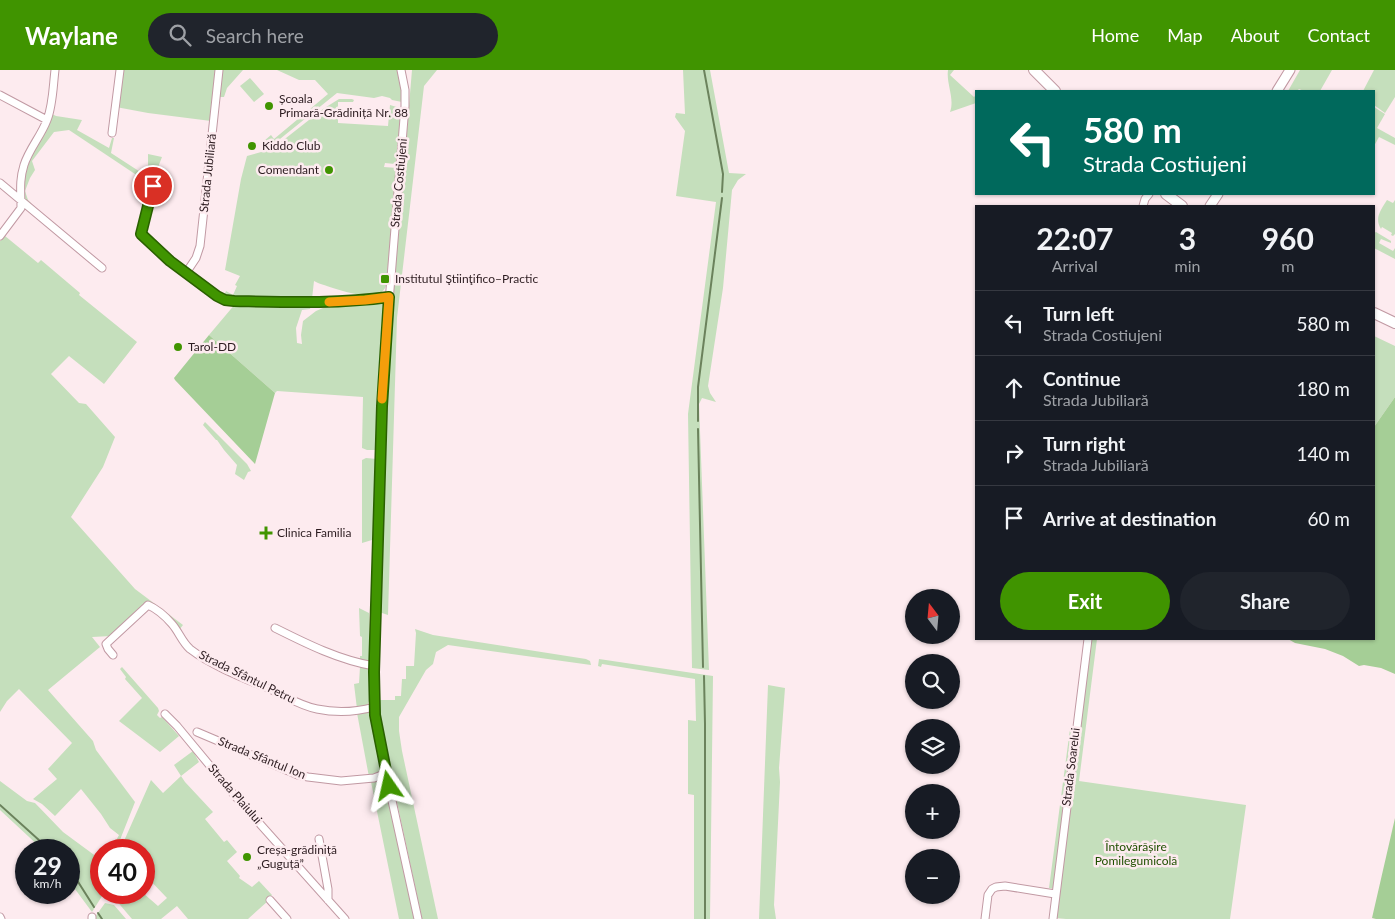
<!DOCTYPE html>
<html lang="en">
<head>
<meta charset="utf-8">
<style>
  body { margin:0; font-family:Lato,sans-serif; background:#20242c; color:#f1f3f6; height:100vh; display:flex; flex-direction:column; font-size:19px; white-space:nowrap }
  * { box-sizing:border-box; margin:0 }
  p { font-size:16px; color:#9ea1a6 }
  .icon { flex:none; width:28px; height:28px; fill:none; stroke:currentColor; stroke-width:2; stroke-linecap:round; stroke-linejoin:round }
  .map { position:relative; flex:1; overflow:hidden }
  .side { position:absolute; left:975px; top:135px; width:400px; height:435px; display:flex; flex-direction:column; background:#171b24; border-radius:0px; box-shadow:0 1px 4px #0004 }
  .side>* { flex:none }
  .top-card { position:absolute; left:975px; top:20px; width:400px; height:105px; border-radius:0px; box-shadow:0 1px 4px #0004; background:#00695c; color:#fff; overflow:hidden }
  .needle { width:32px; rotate:344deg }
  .fabs { position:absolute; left:905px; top:519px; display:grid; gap:10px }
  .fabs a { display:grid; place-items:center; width:55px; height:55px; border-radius:50%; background:#171b24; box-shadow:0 1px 4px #0004; font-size:25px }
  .speed { position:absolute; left:15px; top:769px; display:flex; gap:10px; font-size:25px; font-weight:700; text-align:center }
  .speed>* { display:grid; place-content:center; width:65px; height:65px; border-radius:50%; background:#171b24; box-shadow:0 1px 4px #0004; line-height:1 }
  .speed small { font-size:12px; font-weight:400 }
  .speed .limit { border:8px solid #d22; background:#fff; color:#111 }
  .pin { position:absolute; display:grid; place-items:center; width:42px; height:42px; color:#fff; margin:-21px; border:2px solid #fff; border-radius:50%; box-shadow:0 1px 5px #0007 }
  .me { position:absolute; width:55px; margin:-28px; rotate:349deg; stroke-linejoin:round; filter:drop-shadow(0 0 4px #0008) }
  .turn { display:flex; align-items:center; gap:18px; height:105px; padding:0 25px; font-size:22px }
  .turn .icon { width:65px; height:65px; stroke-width:2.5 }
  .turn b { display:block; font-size:35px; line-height:42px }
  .eta { display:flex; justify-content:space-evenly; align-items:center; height:85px; text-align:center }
  .eta b { font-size:30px; font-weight:700; line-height:35px }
  .button { display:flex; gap:10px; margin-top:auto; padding:10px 25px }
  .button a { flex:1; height:58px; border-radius:30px; background:#409400; color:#fff; font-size:20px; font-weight:700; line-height:58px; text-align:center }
  .button a+a { background:#20242c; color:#f1f3f6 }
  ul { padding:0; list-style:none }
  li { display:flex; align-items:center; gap:15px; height:65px; padding:0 25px; border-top:1px solid #363941 }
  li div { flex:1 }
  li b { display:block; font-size:19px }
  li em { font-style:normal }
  header { display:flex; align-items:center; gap:30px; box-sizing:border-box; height:70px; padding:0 25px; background:#409400; color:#fff }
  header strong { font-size:24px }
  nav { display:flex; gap:28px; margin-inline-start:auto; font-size:18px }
  .search { width:350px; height:45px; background:#20242c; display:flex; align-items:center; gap:12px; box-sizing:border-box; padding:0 18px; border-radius:28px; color:#9ea1a6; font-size:19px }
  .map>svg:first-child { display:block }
  .green { fill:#c5dfbc }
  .forest { fill:#a5ce96 }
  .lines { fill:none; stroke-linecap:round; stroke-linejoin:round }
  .stream { stroke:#6b825c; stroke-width:2 }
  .minor-casing { stroke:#c199a3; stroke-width:9 }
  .major-casing { stroke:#c199a3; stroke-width:11 }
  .highway-casing { stroke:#c199a3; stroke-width:12 }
  .minor { stroke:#fff; stroke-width:7 }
  .major { stroke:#fff; stroke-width:9 }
  .highway { stroke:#fff; stroke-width:10 }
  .route-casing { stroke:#2a6000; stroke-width:12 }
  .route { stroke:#409400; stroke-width:9 }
  .slow { stroke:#f59e0b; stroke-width:9 }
  .poi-dot { fill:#409400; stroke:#fdebef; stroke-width:2 }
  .labels { text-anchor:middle; stroke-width:5; stroke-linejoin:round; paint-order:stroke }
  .poi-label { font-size:12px; fill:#2c1c20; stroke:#fdebef; text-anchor:start }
  .street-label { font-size:12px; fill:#2c1c20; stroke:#fdebef }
  .park-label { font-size:12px; fill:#1f5000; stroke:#fdebef }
</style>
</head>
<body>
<header>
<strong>Waylane</strong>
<div class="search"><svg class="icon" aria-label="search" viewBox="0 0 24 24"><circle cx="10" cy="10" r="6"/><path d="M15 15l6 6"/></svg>Search here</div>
<nav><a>Home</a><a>Map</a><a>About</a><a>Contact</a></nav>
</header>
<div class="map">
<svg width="1395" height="849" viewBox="0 0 1395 849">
  <rect width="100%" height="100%" fill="#fdebef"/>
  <!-- green -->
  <path class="green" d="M 121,0 L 217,0 L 211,51 L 148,43 L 116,37 Z
    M 220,0 L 243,0 L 227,18 L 224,27 L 219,27 Z
    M 277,0 L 397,0 L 402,22 L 402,32 L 392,30 L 390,28 L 382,26 L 374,28 L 337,23 L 275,73 L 267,75 L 264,71 L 271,65 L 274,69 L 328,24 L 315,10 L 299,10 Z
    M 412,0 L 437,0 L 424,16 L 397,248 L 388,545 L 379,542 L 385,321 Z
    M 683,0 L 710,0 L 729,103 L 746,104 L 738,110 L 732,120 L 723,218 L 708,316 L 710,323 L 716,332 L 702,328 L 699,334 L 709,600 L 692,598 L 688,344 L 716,132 L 676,126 L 685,61 L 675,47 L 676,43 L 685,44 Z
    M 948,0 L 954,0 L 950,5 L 974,27 L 976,25 L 976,33 L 950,42 C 955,28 946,14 948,0 Z
    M 1300,0 L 1332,0 L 1320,21 L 1304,21 L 1299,19 L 1297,21 L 1288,21 Z
    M 1374,0 L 1395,0 L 1395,27 L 1385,43 L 1374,35 L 1374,21 L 1363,21 Z
    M 250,8 L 264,24 L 254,32 L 240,16 Z
    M 339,29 L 352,29 L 354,30 L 353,32 L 338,32 L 338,53 L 388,56 L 390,35 L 400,38 L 401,41 L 397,92 L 395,94 L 385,93 L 384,97 L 397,98 L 386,216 C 379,236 333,218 318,213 L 314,211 L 312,229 L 233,229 L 224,226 L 226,221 L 233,225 L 237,216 L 235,215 L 240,206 L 225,200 L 241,109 L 247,86 L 272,79 L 323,39 Z
    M 1374,37 L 1385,44 L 1377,58 L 1395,68 L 1395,75 L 1379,67 L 1374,76 Z
    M 52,44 L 56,46 L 82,50 L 77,60 L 109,78 L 112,68 L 114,68 L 111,83 L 148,107 L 148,84 L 162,87 L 153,110 L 148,108 L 147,112 L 69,60 L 54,62 L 32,91 L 35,100 L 30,108 L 25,121 L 28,130 L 31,133 L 30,135 C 27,132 24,130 23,125 C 19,105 43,63 52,44 Z
    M 1387,130 L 1393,133 L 1395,130 L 1395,164 L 1393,166 L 1391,165 L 1392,163 L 1382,157 L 1381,159 C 1374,148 1381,140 1387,130 Z
    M 1376,162 L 1391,171 L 1391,173 L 1381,169 L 1379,173 L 1393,181 L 1395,178 L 1395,189 L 1374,178 L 1374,163 Z
    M 5,166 L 38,193 L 41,190 L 80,223 L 79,225 L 137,272 L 104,314 L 69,286 L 51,304 L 79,333 L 86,334 L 115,367 L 103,397 L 71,447 L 135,519 L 183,555 L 179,560 L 153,534 L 111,566 L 92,567 L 100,577 L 48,620 L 93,671 L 96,680 L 135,732 L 116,780 L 111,780 L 119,765 L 110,758 L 101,744 L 81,719 L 55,746 L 42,734 L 33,729 L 57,709 L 48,699 L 72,673 L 19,619 L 7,631 L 0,642 L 0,171 Z
    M 382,230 L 385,232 L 380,302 L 377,380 L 367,380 L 362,378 L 363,327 L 277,321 L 275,323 L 209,265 L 236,233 L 269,234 L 281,236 L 311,235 L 310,239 L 302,240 L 296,258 L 297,273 L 302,274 L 301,265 L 303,251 L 316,241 L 330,235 Z
    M 1374,266 L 1395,276 L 1395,327 L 1374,357 Z
    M 205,352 L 247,394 L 251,401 L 248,402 L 244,410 L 235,404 L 237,395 L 224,380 L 217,370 L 216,370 L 203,355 Z
    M 366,388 L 377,389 L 375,466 L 372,470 L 362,473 L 362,390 Z
    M 359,538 L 369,543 L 369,592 L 360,591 L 360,586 L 362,586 L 362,567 L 360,566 Z
    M 415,559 L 433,565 L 586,589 L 590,591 L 591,595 L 448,575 L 436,582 L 433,594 L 426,600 L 399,647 L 399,661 L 402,681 L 438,849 L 422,849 L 380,653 L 377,630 L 395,630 L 395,626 L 401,626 L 402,609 L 406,609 L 406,596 L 414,596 L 416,563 Z
    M 1090,569 L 1097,569 L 1079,711 L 1246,735 L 1230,849 L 1066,849 L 1055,848 Z
    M 599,589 L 713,606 L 710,849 L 694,849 L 694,725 L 688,724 L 688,650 L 696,651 L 695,609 L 602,594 L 601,597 L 598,596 Z
    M 122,597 L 158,638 L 159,641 L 157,645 L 160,648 L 162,647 L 179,666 L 160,682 L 119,651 L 142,628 L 125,609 L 126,607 L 120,599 Z
    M 360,597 L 369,599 L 369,631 L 367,636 L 357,639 L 354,614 L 359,613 Z
    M 768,615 L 785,618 L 779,698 L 780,712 L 774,835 L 776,849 L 759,849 Z
    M 368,641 L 370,643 L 380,696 C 380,704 377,705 369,707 L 357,643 Z
    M 1070,659 L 1071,662 L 1054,819 L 1049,818 Z
    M 193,681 L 199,692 L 181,706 L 185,712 L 213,742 L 205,749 L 224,772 L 227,770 L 237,782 L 227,791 L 240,806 L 239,808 L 252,817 L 259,811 L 272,825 L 268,831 L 248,849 L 188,849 L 177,836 L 161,849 L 132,849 L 115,829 L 106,829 L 109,823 L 143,823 L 158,836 L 167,828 L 144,804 L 144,780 L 120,780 L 151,710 L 163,723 L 181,706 L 174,695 Z
    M 384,709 L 414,849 L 399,849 L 371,712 Z
    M 0,711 L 27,731 L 35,733 L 63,762 L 101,790 L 101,822 L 104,823 L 92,842 L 69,811 L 69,780 L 43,780 L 0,740 Z
    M 105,833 L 114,835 L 126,849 L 96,849 L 95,847 Z"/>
  <!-- forest -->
  <path class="forest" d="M 209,265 L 275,323 L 255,394 L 175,310 L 174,308 Z
    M 1395,327 L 1395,604 L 1381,598 L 1364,595 L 1359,596 L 1343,586 L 1325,579 L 1295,573 L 1288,569 L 1374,569 L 1374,357 Z
    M 1395,748 L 1395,849 L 1376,849 L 1372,848 Z"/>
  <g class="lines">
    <!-- stream -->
    <path class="stream" d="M 704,0 L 723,104 L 722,122
      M 698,351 L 698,317 L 722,128
      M 698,359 L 703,597
      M 704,606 L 705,654 L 705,849
      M 0,735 L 50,780
      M 69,798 L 75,807 L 94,837
      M 98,843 L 102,849"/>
    <!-- minor casing -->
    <g class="minor-casing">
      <path id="minor" d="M 401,0 L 405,20 L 405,36 L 384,293 L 374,583 L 374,637 L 389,717 L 418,849
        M 0,25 L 47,50
        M 112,63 L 120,0
        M 150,111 L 153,116 L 141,165 L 171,191 L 217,226 L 225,229 L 234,231 C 286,232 338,234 389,227
        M 0,113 L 102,198
        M 1143,136 L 1145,129 L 1149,124
        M 0,166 L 21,138 C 21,122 19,111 24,95 C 29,79 41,66 47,50 C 53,35 53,16 55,0
        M 186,203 L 196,188 L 200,176 L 219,0
        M 275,558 C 307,574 339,590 374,596
        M 113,585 L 108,579 L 106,574 L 146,537 L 148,535 C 157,539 166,547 172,554 C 179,562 182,572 190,579 C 212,596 246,609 272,620 C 287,627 301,636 317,639 C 336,643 356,642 374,637
        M 165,644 L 177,656 L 235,726 L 345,849
        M 197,662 L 256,687 L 298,705 L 308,707 L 341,711 L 374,708 L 387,703
        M 319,769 L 328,819 L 328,830
        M 270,830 L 287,849
        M 0,847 L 1,849
        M 92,849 L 92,847
        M 985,849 L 988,825 L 992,819 L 996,817 L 1005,816 L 1055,824
        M 1053,849 L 1088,569"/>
    </g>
    <!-- major casing -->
    <g class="major-casing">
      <path id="major" d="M 1277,21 L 1290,0
        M 1210,136 L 1218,124"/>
    </g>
    <!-- highway casing -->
    <g class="highway-casing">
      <path id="highway" d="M 1034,0 L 1055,21
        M 1166,124 L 1182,136
        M 1374,243 L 1395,253"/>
    </g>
    <!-- minor -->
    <use href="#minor" class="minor"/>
    <!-- major -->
    <use href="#major" class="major"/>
    <!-- highway -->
    <use href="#highway" class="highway"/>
  </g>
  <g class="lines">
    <!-- route casing -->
    <g class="route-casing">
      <path id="route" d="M 153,116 L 141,164 L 170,191 L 217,226 L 225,230 L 234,231 C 285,232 338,234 389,227 L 382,336 L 374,602 L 375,645 L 389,716"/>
    </g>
    <!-- route -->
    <use href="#route" class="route"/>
    <!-- slow -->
    <path class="slow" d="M 329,232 L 365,230 L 389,227 L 382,329"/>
  </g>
  <!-- markers -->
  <g class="poi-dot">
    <circle cx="269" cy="36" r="5"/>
    <circle cx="252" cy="76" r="5"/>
    <circle cx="329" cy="100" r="5"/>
    <rect x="380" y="204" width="10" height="10" rx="2.5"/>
    <circle cx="178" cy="277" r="5"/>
    <path d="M263.5 455.5h5v5h5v5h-5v5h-5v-5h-5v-5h5z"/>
    <circle cx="247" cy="787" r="5"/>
  </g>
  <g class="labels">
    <!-- poi labels -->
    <g class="poi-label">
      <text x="279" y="33">Școala<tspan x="279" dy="14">Primară-Grădiniță Nr. 88</tspan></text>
      <text x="262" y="80">Kiddo Club</text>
      <text x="319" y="104" text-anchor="end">Comendant</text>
      <text x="395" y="213">Institutul Ştiinţifico–Practic</text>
      <text x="188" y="281">Tarol-DD</text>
      <text x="277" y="467">Clinica Familia</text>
      <text x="257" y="784">Creșa-grădiniță<tspan x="257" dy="14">„Guguță”</tspan></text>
    </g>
    <!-- street labels -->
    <g class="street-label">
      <text transform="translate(208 103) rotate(-84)" y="4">Strada Jubiliară</text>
      <text transform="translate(399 113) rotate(-85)" y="4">Strada Costiujeni</text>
      <text transform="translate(247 607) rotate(26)" y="4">Strada Sfântul Petru</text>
      <text transform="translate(262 688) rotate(22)" y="4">Strada Sfântul Ion</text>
      <text transform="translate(1071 697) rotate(-83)" y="4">Strada Soarelui</text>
      <text transform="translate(235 724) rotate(49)" y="4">Strada Plaiului</text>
    </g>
    <!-- park labels -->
    <g class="park-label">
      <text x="1136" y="781">Întovărășire<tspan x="1136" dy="14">Pomilegumicolă</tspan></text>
    </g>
  </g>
</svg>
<div class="fabs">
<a><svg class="needle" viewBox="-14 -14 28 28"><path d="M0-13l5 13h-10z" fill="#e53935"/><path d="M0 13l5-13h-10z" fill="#9ea1a6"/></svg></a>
<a><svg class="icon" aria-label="search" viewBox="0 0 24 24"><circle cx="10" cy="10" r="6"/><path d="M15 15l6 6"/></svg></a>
<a><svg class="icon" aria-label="layers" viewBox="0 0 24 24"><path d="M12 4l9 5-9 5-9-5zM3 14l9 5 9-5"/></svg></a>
<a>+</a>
<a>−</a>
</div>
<div class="speed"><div>29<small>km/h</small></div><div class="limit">40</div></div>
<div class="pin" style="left:153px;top:116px;background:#d93025"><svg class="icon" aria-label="arrive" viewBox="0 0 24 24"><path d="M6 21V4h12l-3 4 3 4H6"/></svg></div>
<svg class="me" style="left:389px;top:716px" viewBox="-20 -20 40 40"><path d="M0-17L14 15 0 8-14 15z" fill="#409400" stroke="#fff" stroke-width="4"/></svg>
<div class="top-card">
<div class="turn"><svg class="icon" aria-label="left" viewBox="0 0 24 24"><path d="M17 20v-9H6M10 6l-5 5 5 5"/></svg><div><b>580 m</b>Strada Costiujeni</div></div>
</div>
<section class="side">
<div class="eta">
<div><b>22:07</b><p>Arrival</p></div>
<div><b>3</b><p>min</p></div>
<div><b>960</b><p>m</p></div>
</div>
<ul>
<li><svg class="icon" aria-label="left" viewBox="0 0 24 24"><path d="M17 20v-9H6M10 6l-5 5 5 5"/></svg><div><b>Turn left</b><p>Strada Costiujeni</p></div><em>580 m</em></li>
<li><svg class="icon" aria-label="ahead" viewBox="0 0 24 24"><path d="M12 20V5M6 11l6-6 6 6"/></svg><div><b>Continue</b><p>Strada Jubiliară</p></div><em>180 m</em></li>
<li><svg class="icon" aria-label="right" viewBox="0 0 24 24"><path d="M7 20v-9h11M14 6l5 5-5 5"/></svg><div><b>Turn right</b><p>Strada Jubiliară</p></div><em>140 m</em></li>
<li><svg class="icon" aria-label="arrive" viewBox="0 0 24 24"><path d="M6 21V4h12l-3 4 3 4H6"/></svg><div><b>Arrive at destination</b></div><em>60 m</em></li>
</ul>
<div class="button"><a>Exit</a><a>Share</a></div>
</section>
</div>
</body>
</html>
